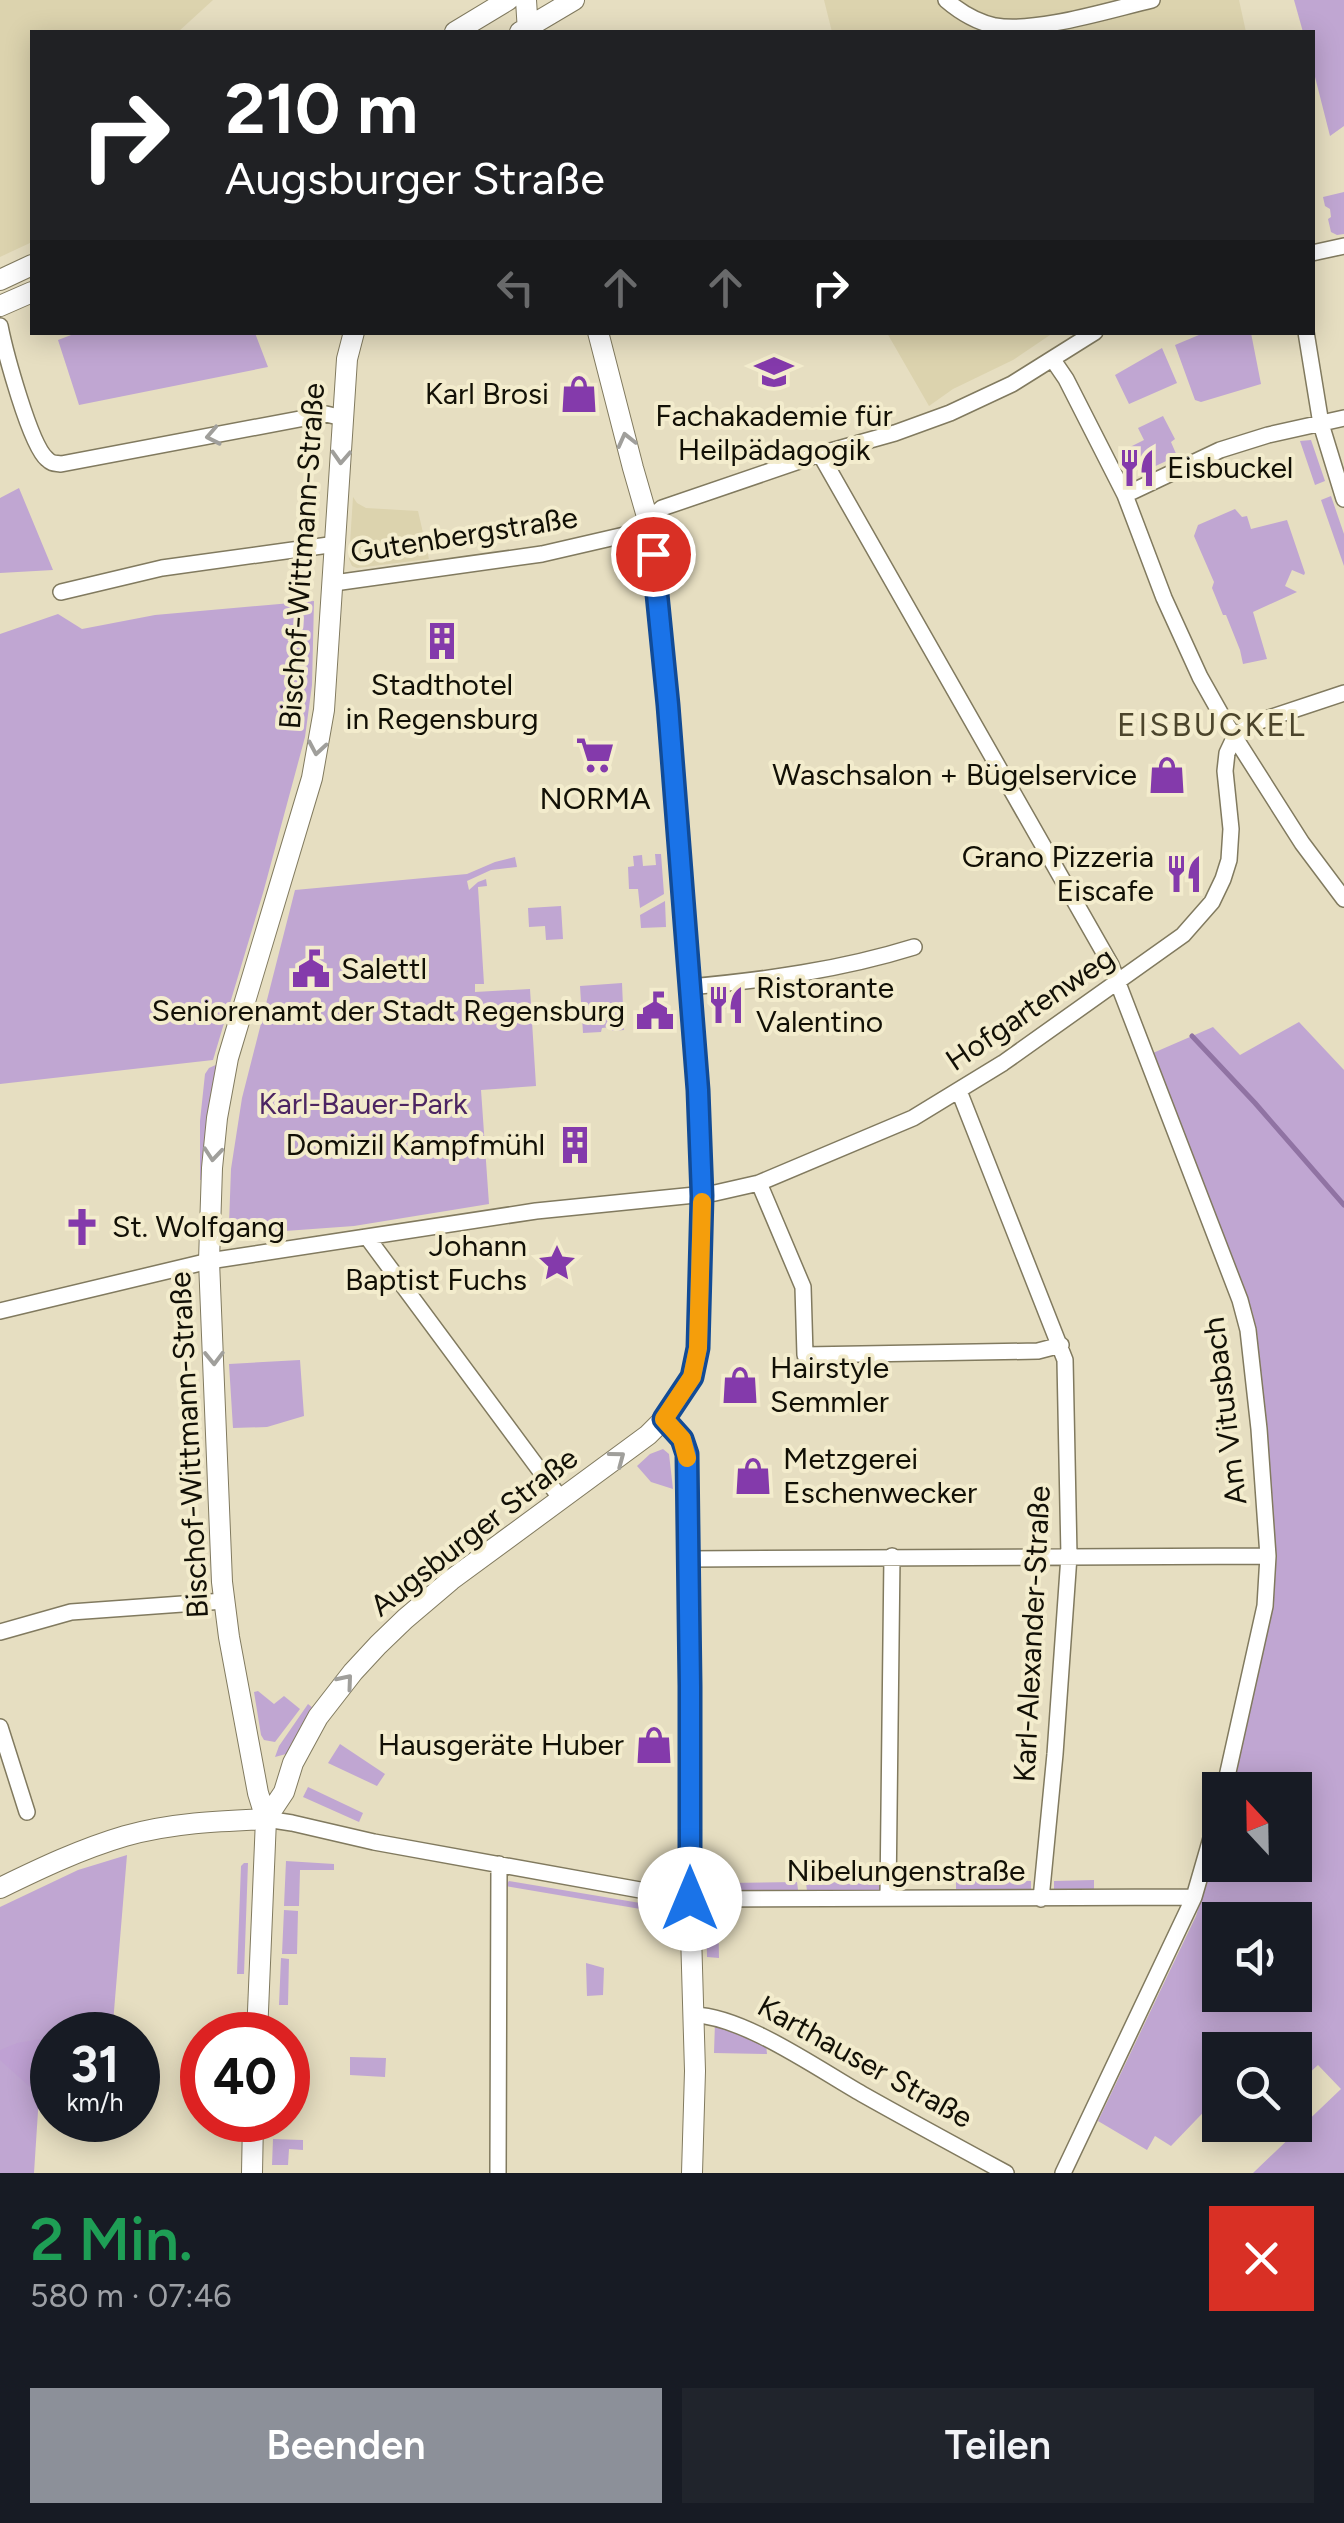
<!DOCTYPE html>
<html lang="de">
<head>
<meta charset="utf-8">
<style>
  body { margin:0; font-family:Figtree,sans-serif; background:#20242c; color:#f1f3f6; height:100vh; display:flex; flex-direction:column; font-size:38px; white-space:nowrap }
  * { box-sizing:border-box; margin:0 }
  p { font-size:32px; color:#9ea1a6 }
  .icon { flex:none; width:55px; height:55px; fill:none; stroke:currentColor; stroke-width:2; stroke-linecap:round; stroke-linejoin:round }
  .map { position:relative; height:2173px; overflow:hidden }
  .drawer { display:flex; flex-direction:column; background:#171b24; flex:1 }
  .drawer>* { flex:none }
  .banner { position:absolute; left:30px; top:30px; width:1285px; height:305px; border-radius:0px; box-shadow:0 5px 25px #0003; background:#202124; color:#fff; overflow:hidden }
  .needle { width:65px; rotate:338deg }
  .tools { position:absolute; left:1202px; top:1772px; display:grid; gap:20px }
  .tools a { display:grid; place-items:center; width:110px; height:110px; border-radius:0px; background:#171b24; box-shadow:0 5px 25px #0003; font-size:50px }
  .speed { position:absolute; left:30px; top:2012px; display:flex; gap:20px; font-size:50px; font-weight:700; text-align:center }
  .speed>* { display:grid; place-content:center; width:130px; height:130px; border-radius:50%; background:#171b24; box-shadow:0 5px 25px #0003; line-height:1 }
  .speed small { font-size:25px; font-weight:400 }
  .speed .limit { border:15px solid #d22; background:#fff; color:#111 }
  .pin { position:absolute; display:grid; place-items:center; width:85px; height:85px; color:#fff; margin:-42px; border:5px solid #fff; border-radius:50%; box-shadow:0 2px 10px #0007 }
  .me { position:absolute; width:110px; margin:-55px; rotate:0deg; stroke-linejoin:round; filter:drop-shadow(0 0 8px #0008) }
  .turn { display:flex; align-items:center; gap:35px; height:210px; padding:0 30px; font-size:45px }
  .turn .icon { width:130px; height:130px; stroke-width:2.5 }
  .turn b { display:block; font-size:70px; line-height:85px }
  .lanes { display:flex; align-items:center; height:95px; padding:0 30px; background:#0003; justify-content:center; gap:50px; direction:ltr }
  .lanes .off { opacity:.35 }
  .round { display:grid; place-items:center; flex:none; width:105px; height:105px; border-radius:0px; background:#20242c }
  .overview { display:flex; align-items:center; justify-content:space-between; height:170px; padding:0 30px }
  h1 { font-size:60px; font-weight:600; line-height:75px; color:#1e9e55 }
  .action { display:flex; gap:20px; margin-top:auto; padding:20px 30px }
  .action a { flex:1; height:115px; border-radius:0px; background:#8c9099; color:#fff; font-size:40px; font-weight:600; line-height:115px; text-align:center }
  .action a+a { background:#20242c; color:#f1f3f6 }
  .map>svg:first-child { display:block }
  .built { fill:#dcd3ae }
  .green { fill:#c0a6d2; fill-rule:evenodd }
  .forest { fill:#bfa1d3 }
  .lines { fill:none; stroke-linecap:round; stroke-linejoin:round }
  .stream { stroke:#9073a3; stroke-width:5 }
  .street-casing { stroke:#817a5f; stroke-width:18 }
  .secondary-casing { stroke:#817a5f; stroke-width:22 }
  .street { stroke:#fff; stroke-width:15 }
  .secondary { stroke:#fff; stroke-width:20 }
  .oneway { stroke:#a09f9b }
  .route-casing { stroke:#114b97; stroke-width:25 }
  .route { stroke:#1a73e8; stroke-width:18 }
  .slow { stroke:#f59e0b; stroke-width:18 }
  .labels { text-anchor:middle; stroke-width:8; stroke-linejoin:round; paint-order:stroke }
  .poi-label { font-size:30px; fill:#121006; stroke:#f3eccd; text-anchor:end }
  .street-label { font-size:30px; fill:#121006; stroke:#f3eccd }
  .park-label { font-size:30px; fill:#4c2562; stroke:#f3eccd }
  .neighbourhood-label { font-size:32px; letter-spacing:2.5px; fill:#4c452c; stroke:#f3eccd }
</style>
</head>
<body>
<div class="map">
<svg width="1344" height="2173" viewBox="0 0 1344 2173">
  <rect width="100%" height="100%" fill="#e6dec1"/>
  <!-- built -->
  <path class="built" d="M 0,0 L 213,0 L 178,32 L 32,32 L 32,242 L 0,257 Z
    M 824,0 L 1239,0 L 1246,32 L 832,32 Z
    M 887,333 L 1053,333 L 1013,360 L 953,389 L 929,406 Z
    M 353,497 L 357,503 L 366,508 L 418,511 L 429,559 L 357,568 L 352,566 L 349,559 Z"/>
  <!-- green -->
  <path class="green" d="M 1294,0 L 1344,0 L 1344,126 L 1330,136 L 1313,69 L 1312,32 L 1303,32 Z
    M 1344,192 L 1344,234 L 1337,235 L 1331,232 L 1328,219 L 1331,217 L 1330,209 L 1325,206 L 1323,197 Z
    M 79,332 L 255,333 L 268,367 L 79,405 L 58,340 Z
    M 1206,332 L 1251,333 L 1261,384 L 1201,402 L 1195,400 L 1175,345 Z
    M 1162,348 L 1177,383 L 1129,404 L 1115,375 Z
    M 1163,416 L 1175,439 L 1171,442 L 1177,456 L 1147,470 L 1144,464 L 1137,466 L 1133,458 L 1125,462 L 1120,452 L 1144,440 L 1138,428 Z
    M 1311,440 L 1325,481 L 1315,485 L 1300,441 Z
    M 19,488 L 53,570 L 0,573 L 0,498 Z
    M 1331,496 L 1344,534 L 1344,566 L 1321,500 Z
    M 1235,509 L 1242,517 L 1247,516 L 1251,529 L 1287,520 L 1305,573 L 1304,575 L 1292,570 L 1285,586 L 1297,592 L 1253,612 L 1267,659 L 1243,664 L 1240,650 L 1226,615 L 1223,615 L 1212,588 L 1214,582 L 1194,536 L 1198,525 Z
    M 314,601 L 312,685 L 305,737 L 263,893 L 213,1060 L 0,1084 L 0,634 L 58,614 L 82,629 L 155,615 Z
    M 655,854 L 661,854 L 664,894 L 640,908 L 638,889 L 629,889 L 628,867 L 634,866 L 633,856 L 642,855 L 643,866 L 656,865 Z
    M 515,857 L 517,867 L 491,870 L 467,881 L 469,890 L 478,882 L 486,879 L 487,886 L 478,887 L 484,984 L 475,984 L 475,992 L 530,989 L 536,1086 L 481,1090 L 489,1204 L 354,1226 L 242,1234 L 234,1232 L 229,1224 L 231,1169 L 242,1098 L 295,890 L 467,874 L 495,862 Z
    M 665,901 L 666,927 L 641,928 L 640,915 Z
    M 561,906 L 563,939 L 546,940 L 545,926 L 529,927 L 528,908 Z
    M 622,983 L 624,1030 L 612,1031 L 611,1027 L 602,1028 L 601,1032 L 583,1033 L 580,986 Z
    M 1299,1022 L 1344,1070 L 1344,2173 L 1253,2173 L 1341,2089 L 1318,2065 L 1295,2086 L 1295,2050 L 1220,2050 L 1220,2095 L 1171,2146 L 1155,2136 L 1147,2150 L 1098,2121 L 1196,1916 L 1220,1838 L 1220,1865 L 1295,1865 L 1295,1790 L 1233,1790 L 1275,1580 L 1276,1552 L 1257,1332 L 1252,1311 L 1153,1053 L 1213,1027 L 1240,1055 ZM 1220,1920 L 1295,1920 L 1295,1995 L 1220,1995 Z
    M 218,1064 L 204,1180 L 200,1180 L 200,1121 L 205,1074 L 209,1068 Z
    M 300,1360 L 304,1416 L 267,1427 L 233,1428 L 229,1364 Z
    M 663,1449 L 669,1454 L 673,1489 L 651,1482 L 637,1466 L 650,1454 Z
    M 258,1691 L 274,1704 L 284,1696 L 300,1709 L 275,1742 L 264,1740 L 261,1735 L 254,1692 Z
    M 308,1704 L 313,1708 L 289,1749 L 286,1754 L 275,1757 L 279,1746 Z
    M 340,1744 L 385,1774 L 377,1786 L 328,1763 Z
    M 308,1787 L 363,1813 L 359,1822 L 303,1797 Z
    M 127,1855 L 112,2035 L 52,2035 L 52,2095 L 39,2096 L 34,2173 L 0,2173 L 0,1907 L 78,1870 Z
    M 286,1861 L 334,1864 L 334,1870 L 300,1870 L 299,1906 L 284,1906 Z
    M 244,1863 L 248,1863 L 244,1974 L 237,1974 L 241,1866 Z
    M 1094,1880 L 1094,1890 L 1054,1890 L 1054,1881 Z
    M 509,1881 L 664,1907 L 664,1913 L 505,1886 Z
    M 879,1881 L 879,1890 L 807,1891 L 806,1883 Z
    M 956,1881 L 1031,1881 L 1031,1890 L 956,1889 Z
    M 797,1882 L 798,1890 L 725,1892 L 725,1883 Z
    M 706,1908 L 718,1908 L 719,1958 L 707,1957 Z
    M 284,1910 L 298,1911 L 297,1954 L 282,1954 Z
    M 281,1958 L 289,1959 L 288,2005 L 279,2005 Z
    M 586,1963 L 604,1968 L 603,1995 L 587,1996 Z
    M 715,2022 L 766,2044 L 767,2054 L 714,2053 Z
    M 350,2057 L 386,2058 L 385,2077 L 350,2075 Z
    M 273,2139 L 303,2140 L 303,2150 L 289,2149 L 288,2165 L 272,2165 Z"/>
  <!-- forest -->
  <path class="forest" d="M 52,2037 L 52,2095 L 39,2095 L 0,2060 L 0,2050 L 17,2043 Z"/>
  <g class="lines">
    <!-- stream -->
    <path class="stream" d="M 1192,1036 L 1255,1103 L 1344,1205"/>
    <!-- street casing -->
    <g class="street-casing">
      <path id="street" d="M 946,0 C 960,12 977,22 995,26 C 1037,33 1109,10 1152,0
        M 1312,253 L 1344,246
        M 0,326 C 5,351 30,445 47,459 C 52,464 54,463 61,464 L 326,414 L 343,418
        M 1306,332 L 1321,424 L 1344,499
        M 1053,360 L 1066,379 L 1125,495 L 1164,598 L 1200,677 L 1227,725 L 1302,843 L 1344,899
        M 820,454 L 1111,965 L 1240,1300 L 1248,1330 L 1259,1429 L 1268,1556 L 1265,1606 L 1224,1790
        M 1125,495 L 1220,450 L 1268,435 L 1344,418
        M 334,583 L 542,554 L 633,533 L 662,508 L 820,454 L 895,433 L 950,413 L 1012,384 L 1095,332
        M 61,592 L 162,568 L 336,544
        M 689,987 C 765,980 840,970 914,947
        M 959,1091 L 1065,1360 L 1069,1556 L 1055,1754 L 1041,1899
        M 759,1183 L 803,1287 L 805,1355 L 1038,1351 L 1061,1345
        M 367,1237 L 561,1499
        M 0,1311 L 209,1261 L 536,1211 L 715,1193 L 759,1183 L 913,1118 L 1003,1063 L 1183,935 L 1212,902 L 1223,879 L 1229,860 L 1231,829 L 1225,771 L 1227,753 L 1235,736 L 1254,723 L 1344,693
        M 688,1559 L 1268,1556
        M 0,1632 L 71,1612 L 224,1601
        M 0,1727 L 27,1812
        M 266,1819 L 292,1823 L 374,1842 L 690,1899 L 1194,1897
        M 888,1896 L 892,1556
        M 694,2015 C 743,2016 818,2069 862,2094 C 910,2121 958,2147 1006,2173
        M 498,2173 L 499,1864
        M 1063,2173 L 1194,1897 L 1220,1807"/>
    </g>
    <!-- secondary casing -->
    <g class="secondary-casing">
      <path id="secondary" d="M 526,0 L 528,32
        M 455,32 L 508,0
        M 520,32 L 574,0
        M 0,280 L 32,265
        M 0,306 L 32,292
        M 664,1419 L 681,1439 L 687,1454 L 690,1686 L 690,1899 L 695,2071 L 692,2173
        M 266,1819 L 258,1793 L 229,1637 L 222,1582 L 209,1261 L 212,1168 L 217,1118 L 228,1058 L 312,778 L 324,710 L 347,359 L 354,332
        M 0,1888 C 41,1868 81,1849 125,1836 C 171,1823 218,1821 266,1819
        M 257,2035 L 266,1819 L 284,1792 L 293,1763 L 318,1717 L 353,1672 L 378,1645 L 405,1619 L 451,1580 L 648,1435 L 664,1419 L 692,1377 L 698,1348 L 702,1195 L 698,1090 L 668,705 L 653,554 L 648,520 L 633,468 L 598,332
        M 252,2173 L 253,2120"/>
    </g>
    <!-- street -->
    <use href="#street" class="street"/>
    <!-- secondary -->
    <use href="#secondary" class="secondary"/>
  </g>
  <!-- one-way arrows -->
  <defs><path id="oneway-chevron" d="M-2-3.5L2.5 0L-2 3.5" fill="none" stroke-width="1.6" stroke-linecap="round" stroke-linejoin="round" transform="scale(2.5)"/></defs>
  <g class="oneway">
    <use href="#oneway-chevron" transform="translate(213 436) rotate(169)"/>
    <use href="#oneway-chevron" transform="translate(626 440) rotate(-104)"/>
    <use href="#oneway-chevron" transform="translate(341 457) rotate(93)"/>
    <use href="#oneway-chevron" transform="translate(317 748) rotate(100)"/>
    <use href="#oneway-chevron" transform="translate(213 1154) rotate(95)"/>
    <use href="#oneway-chevron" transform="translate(214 1358) rotate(89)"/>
    <use href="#oneway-chevron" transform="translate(618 1458) rotate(-37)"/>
    <use href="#oneway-chevron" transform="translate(346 1681) rotate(-50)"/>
  </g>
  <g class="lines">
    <!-- route casing -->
    <g class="route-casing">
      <path id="route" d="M 653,554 L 668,705 L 698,1090 L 702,1196 L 698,1348 L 692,1377 L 664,1419 L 682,1439 L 687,1454 L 690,1686 L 690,1899"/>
    </g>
    <!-- route -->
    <use href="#route" class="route"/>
    <!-- slow -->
    <path class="slow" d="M 687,1458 L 682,1439 L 664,1419 L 692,1377 L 698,1348 L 702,1202"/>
  </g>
  <!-- icons -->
  <defs>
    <g id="school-bare" transform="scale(3)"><path d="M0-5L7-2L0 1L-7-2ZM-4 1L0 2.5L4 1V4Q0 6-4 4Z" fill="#843aab" stroke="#f3eccd" stroke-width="2.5" paint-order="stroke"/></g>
    <g id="shop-bare" transform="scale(3)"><path d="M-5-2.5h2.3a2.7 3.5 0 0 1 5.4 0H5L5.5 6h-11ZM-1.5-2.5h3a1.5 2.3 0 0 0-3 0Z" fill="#843aab" stroke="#f3eccd" stroke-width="2.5" paint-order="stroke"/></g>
    <g id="restaurant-bare" transform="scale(3)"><path d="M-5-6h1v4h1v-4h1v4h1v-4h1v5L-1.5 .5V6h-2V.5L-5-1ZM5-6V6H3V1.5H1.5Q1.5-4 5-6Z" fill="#843aab" stroke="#f3eccd" stroke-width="2.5" paint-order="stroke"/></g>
    <g id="building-bare" transform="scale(3)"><path d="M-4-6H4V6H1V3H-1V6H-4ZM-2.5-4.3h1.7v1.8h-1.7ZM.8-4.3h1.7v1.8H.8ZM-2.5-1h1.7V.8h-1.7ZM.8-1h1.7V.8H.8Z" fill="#843aab" stroke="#f3eccd" stroke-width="2.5" paint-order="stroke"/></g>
    <g id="supermarket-bare" transform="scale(3)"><path d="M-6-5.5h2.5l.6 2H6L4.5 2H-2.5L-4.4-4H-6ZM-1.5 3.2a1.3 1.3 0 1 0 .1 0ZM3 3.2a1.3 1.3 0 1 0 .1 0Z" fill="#843aab" stroke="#f3eccd" stroke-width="2.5" paint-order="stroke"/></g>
    <g id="civic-bare" transform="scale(3)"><path d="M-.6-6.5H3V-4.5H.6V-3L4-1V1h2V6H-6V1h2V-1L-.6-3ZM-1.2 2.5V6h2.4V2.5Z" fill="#843aab" stroke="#f3eccd" stroke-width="2.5" paint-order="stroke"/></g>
    <g id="church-bare" transform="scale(3)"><path d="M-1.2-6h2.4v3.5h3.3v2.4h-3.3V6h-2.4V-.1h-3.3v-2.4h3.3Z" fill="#843aab" stroke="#f3eccd" stroke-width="2.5" paint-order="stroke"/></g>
    <g id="sight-bare" transform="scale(3)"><path d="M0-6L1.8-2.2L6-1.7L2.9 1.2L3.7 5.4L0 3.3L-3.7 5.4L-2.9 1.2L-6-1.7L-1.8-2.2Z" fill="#843aab" stroke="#f3eccd" stroke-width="2.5" paint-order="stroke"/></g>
  </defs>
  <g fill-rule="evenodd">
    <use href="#school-bare" x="774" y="372"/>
    <use href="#shop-bare" x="579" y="394"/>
    <use href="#restaurant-bare" x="1137" y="468"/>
    <use href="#building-bare" x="442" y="641"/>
    <use href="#supermarket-bare" x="595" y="755"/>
    <use href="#shop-bare" x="1167" y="775"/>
    <use href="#restaurant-bare" x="1184" y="874"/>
    <use href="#civic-bare" x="311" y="969"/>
    <use href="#restaurant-bare" x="726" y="1005"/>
    <use href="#civic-bare" x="655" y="1011"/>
    <use href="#building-bare" x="575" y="1145"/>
    <use href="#church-bare" x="82" y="1227"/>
    <use href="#sight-bare" x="557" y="1263"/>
    <use href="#shop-bare" x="740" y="1385"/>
    <use href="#shop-bare" x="753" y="1476"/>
    <use href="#shop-bare" x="654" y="1745"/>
  </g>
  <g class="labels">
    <!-- poi labels -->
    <g class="poi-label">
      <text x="549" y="404">Karl Brosi</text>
      <text x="774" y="426" text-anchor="middle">Fachakademie für<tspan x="774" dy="34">Heilpädagogik</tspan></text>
      <text x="1167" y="478" text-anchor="start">Eisbuckel</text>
      <text x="442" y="695" text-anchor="middle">Stadthotel<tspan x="442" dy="34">in Regensburg</tspan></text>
      <text x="1137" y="785">Waschsalon + Bügelservice</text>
      <text x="595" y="809" text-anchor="middle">NORMA</text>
      <text x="1154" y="867">Grano Pizzeria<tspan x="1154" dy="34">Eiscafe</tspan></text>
      <text x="341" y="979" text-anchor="start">Salettl</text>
      <text x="756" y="998" text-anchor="start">Ristorante<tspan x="756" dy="34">Valentino</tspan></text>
      <text x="625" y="1021">Seniorenamt der Stadt Regensburg</text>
      <text x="545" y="1155">Domizil Kampfmühl</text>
      <text x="112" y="1237" text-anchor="start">St. Wolfgang</text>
      <text x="527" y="1256">Johann<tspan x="527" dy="34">Baptist Fuchs</tspan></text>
      <text x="770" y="1378" text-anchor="start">Hairstyle<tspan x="770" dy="34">Semmler</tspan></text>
      <text x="783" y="1469" text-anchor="start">Metzgerei<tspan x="783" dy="34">Eschenwecker</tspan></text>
      <text x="624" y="1755">Hausgeräte Huber</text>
    </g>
    <!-- street labels -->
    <g class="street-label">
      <text transform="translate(464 535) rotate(-9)" y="10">Gutenbergstraße</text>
      <text transform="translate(302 556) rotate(-86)" y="10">Bischof-Wittmann-Straße</text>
      <text transform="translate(1030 1009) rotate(-34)" y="10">Hofgartenweg</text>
      <text transform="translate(1225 1411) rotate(-97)" y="10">Am Vitusbach</text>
      <text transform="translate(189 1445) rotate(-93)" y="10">Bischof-Wittmann-Straße</text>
      <text transform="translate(474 1532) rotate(-38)" y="10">Augsburger Straße</text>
      <text transform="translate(1032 1634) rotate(-87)" y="10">Karl-Alexander-Straße</text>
      <text x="906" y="1881">Nibelungenstraße</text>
      <text transform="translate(865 2062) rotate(29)" y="10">Karthauser Straße</text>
    </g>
    <!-- park labels -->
    <g class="park-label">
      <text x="363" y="1114">Karl-Bauer-Park</text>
    </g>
    <!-- neighbourhood labels -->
    <g class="neighbourhood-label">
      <text x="1212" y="736">EISBUCKEL</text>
    </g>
  </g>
</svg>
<div class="tools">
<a><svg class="needle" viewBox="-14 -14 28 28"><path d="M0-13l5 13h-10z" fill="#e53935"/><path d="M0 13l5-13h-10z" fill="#9ea1a6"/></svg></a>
<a><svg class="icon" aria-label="sound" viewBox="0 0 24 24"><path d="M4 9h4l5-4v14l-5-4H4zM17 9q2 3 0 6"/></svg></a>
<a><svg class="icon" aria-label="search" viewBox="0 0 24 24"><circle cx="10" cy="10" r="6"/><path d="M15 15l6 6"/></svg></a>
</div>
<div class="speed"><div>31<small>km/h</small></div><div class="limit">40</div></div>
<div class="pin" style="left:653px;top:554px;background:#d93025"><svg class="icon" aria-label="arrive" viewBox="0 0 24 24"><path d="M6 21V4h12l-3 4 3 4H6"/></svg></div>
<svg class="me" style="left:690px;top:1899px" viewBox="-20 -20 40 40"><circle r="19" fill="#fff"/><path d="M0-13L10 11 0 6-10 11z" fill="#1a73e8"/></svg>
<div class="banner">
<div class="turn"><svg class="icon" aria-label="right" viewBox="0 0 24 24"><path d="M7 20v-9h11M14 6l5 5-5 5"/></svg><div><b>210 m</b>Augsburger Straße</div></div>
<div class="lanes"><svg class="icon off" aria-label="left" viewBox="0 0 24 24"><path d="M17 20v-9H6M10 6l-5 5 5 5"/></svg><svg class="icon off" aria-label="ahead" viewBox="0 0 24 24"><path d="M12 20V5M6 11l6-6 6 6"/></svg><svg class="icon off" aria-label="ahead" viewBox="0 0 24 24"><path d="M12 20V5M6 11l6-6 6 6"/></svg><svg class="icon" aria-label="right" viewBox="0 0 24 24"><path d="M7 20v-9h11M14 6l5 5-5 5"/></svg></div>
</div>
</div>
<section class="drawer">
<div class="overview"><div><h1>2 Min.</h1><p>580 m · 07:46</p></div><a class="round" style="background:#d93025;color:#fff"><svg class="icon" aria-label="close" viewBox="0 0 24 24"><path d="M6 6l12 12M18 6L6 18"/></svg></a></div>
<div class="action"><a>Beenden</a><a>Teilen</a></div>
</section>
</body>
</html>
